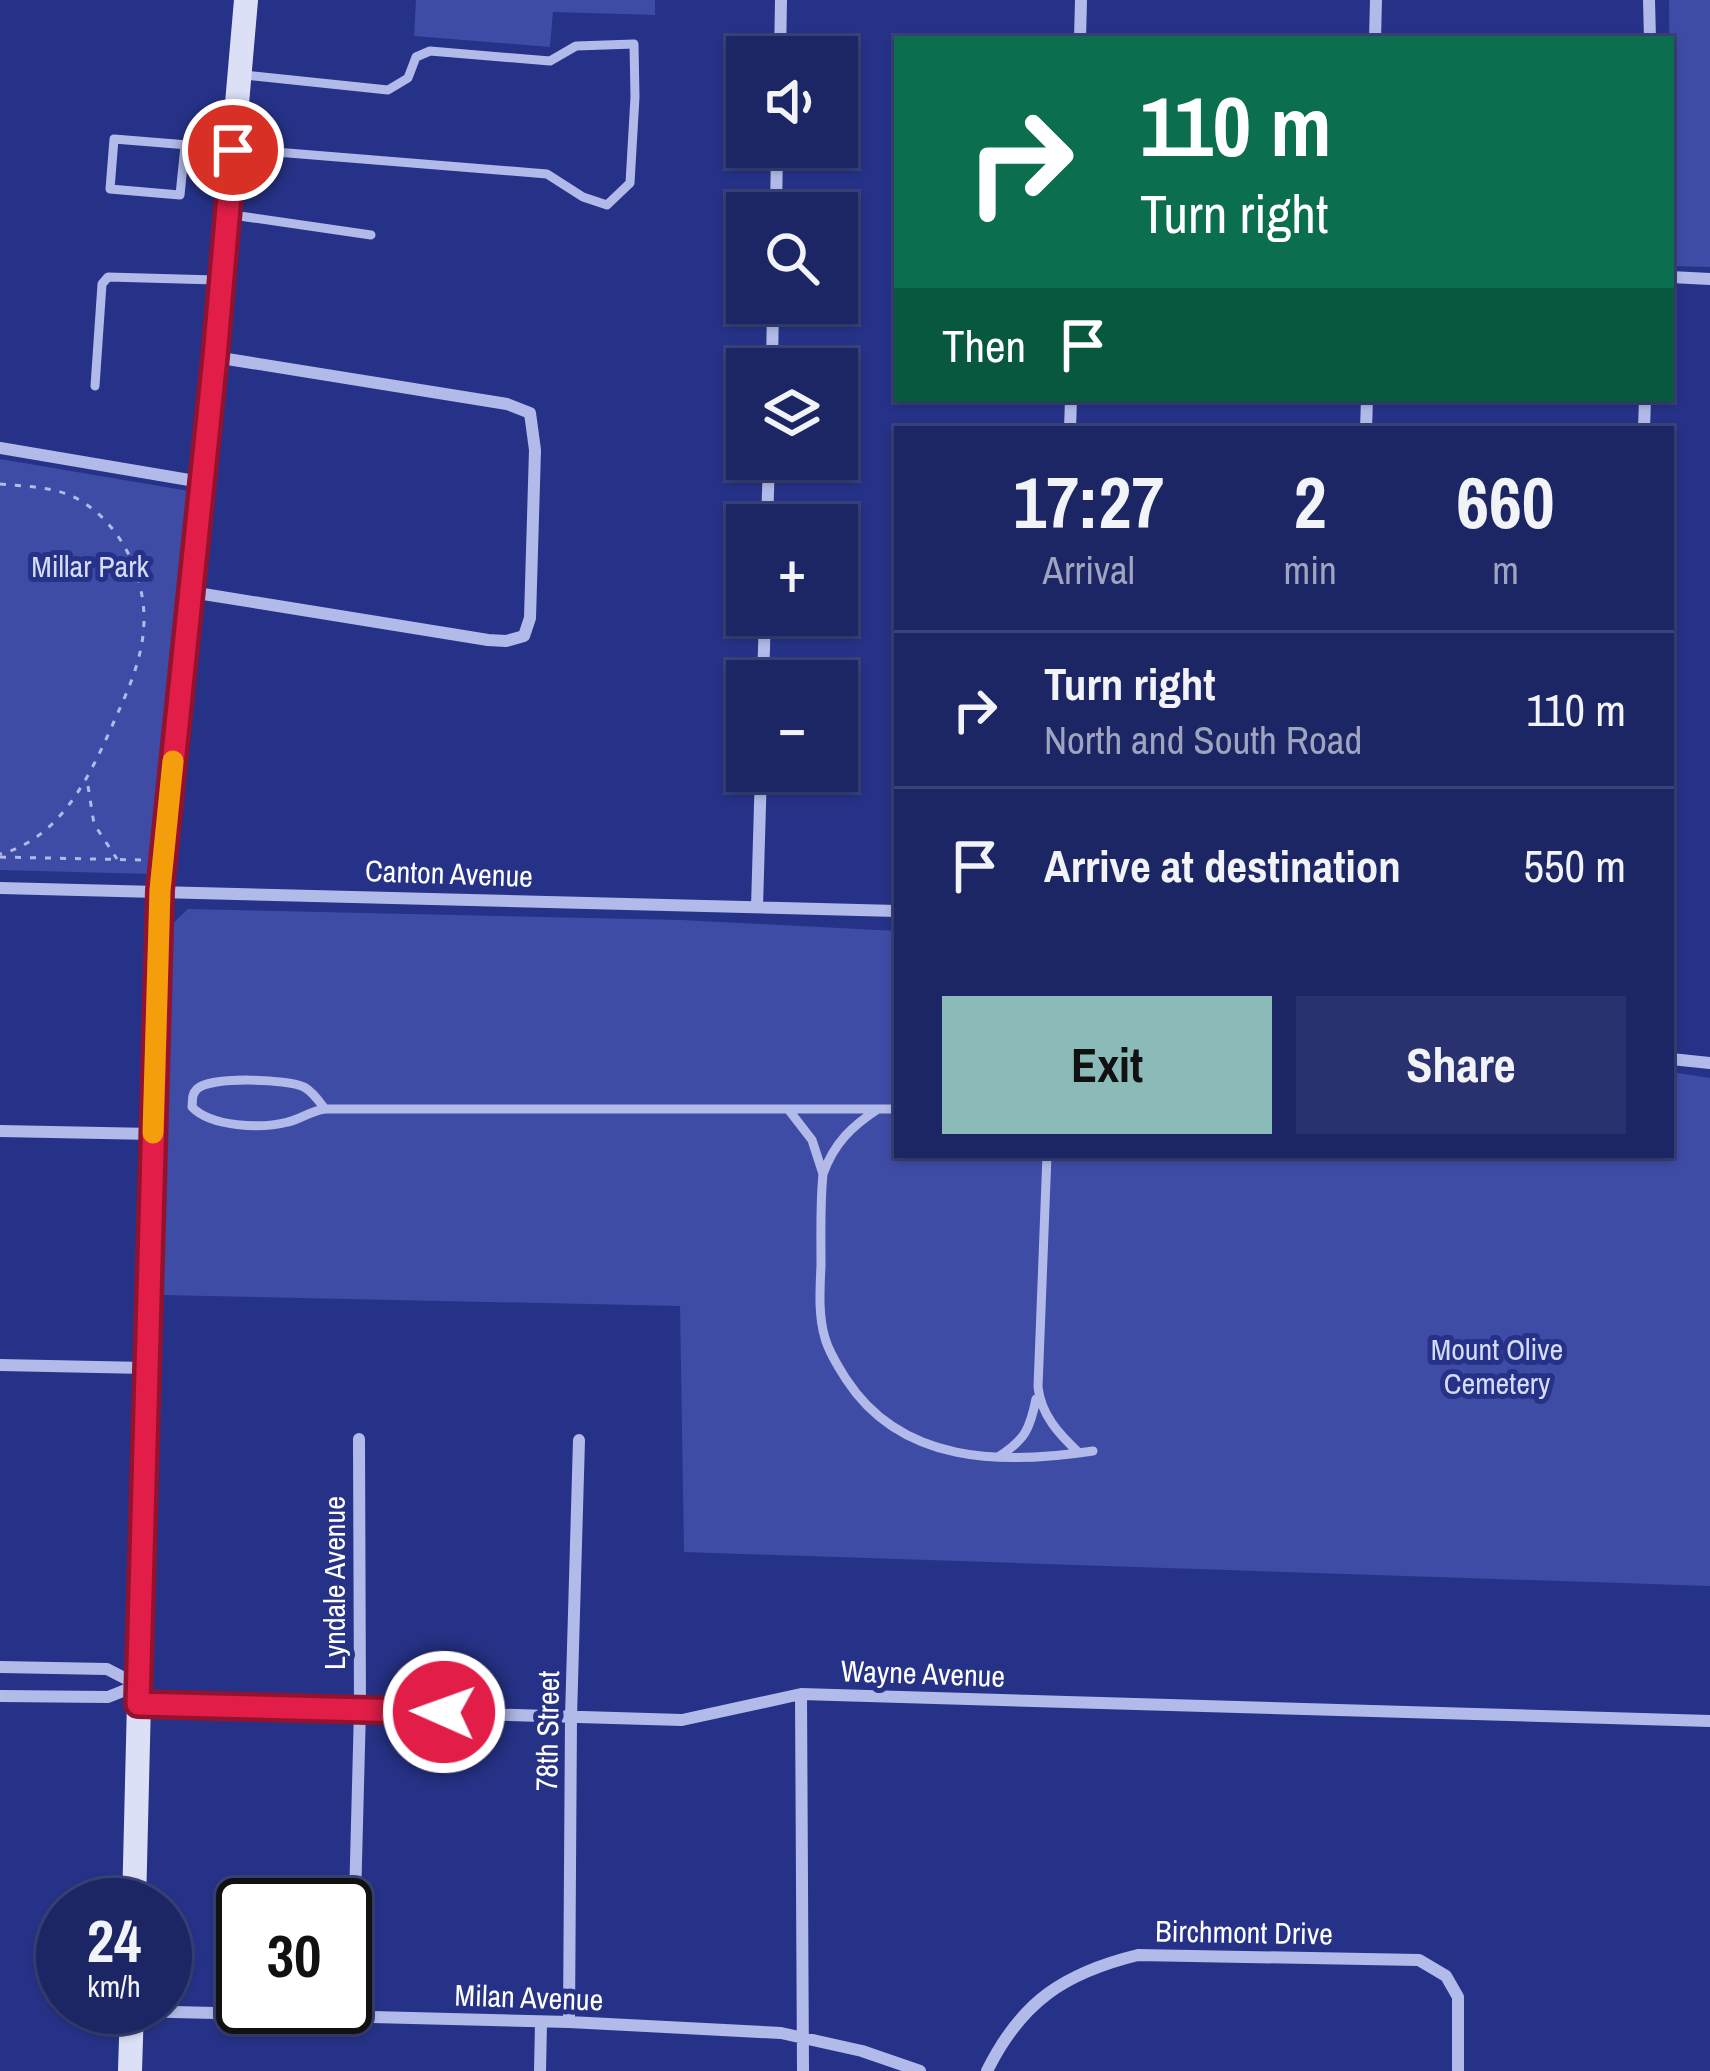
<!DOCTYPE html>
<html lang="en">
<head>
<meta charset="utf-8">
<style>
  body { margin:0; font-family:"Archivo Narrow",sans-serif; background:#29326e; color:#f1f3f6; height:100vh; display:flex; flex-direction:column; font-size:45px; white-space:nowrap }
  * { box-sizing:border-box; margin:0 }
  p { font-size:39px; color:#a0a5bf }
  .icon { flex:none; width:66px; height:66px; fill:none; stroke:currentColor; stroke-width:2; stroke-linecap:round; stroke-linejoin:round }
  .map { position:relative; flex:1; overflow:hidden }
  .sheet { position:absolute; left:894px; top:426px; width:780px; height:732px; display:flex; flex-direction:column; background:#1c2665; border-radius:0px; box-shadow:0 3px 9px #0004,0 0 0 3px #3a4379 }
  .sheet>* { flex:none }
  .banner { position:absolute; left:894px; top:36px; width:780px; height:366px; border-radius:0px; box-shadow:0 3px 9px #0004,0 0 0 3px #3a4379; background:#0b6e4f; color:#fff; overflow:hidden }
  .buttons { position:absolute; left:726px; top:36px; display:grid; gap:24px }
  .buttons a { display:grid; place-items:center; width:132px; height:132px; border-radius:0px; background:#1c2665; box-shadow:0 3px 9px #0004,0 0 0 3px #3a4379; font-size:60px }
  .speed { position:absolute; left:36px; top:1878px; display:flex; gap:24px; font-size:60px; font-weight:700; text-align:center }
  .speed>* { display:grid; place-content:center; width:156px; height:156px; border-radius:50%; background:#1c2665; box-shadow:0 3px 9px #0004,0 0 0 3px #3a4379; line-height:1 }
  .speed small { font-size:30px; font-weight:400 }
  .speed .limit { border:6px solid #111; border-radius:18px; background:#fff; color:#111 }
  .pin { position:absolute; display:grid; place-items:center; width:102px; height:102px; color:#fff; margin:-51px; border:6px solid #fff; border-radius:50%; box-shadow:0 3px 12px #0007 }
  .me { position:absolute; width:132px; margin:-66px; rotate:272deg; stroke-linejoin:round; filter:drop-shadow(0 0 9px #0008) }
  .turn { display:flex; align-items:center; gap:42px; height:252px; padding:0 48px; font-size:54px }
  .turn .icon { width:156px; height:156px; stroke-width:2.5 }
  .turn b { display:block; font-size:84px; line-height:102px }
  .then { display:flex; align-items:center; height:114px; padding:0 48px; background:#0003; gap:24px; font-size:45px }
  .eta { display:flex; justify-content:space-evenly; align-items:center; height:204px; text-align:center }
  .eta b { font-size:72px; font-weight:800; line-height:84px }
  .button { display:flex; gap:24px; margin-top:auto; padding:24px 48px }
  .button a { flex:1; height:138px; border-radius:0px; background:#8bbbb9; color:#111; font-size:48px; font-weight:800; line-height:138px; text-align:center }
  .button a+a { background:#29326e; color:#f1f3f6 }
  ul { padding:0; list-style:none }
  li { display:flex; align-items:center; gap:36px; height:156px; padding:0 48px; border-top:3px solid #3a4379 }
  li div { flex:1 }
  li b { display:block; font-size:45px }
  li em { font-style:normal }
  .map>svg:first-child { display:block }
  .green { fill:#3e4ca6 }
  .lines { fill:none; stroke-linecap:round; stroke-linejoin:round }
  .path { stroke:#b2bae9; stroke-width:3; stroke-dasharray:6 9; stroke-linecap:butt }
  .lane { stroke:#b2bae9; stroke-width:9 }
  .street { stroke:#b2bae9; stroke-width:12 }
  .secondary { stroke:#dce0f7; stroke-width:24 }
  .route-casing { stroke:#92132f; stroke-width:30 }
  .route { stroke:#e11d48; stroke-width:21 }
  .slow { stroke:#f59e0b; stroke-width:21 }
  .labels { text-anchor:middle; stroke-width:10; stroke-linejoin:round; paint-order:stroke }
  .park-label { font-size:30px; fill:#d6dbf7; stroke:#263287 }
  .street-label { font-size:30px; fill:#fff; stroke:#263287 }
</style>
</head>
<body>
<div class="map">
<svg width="1710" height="2071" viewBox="0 0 1710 2071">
  <rect width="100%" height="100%" fill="#263287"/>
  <!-- green -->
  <path class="green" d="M 416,0 L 655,0 L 655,15 L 553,12 L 550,47 L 414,36 Z
    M 1669,0 L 1710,0 L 1710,267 L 1671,266 Z
    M 0,459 L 189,491 L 149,874 L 0,870 Z
    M 188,909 L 682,920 L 897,931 L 897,1155 L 1671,1155 L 1671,1072 L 1710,1078 L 1710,1586 L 684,1552 L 680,1306 L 160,1295 L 172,924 Z"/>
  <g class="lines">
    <!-- path -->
    <path class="path" d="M 0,484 C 27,487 57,486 81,501 C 121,525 144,574 144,619 C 144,654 130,686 116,717 C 92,771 63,838 0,854
      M 88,786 L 94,824 L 117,859
      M 0,857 L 141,860"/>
    <!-- lane -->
    <path class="lane" d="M 185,146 L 180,195 L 110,189 L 114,139 L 547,174 L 583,197 L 607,205 L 630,183 L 635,97 L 634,44 L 576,46 L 550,61 L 430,51 L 416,57 L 408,78 L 388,90 L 245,75
      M 233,215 L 371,235
      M 95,386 L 102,284 L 108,277 L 216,280
      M 325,1109 C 319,1101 313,1092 304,1087 C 288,1079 210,1076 197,1089 C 191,1095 193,1100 192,1107 C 211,1127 261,1129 288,1122 C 301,1119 310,1111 325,1109 L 897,1109
      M 788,1109 L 812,1140 L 823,1174
      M 878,1109 C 852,1126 834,1143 823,1174 C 820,1204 821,1235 821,1265 C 820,1289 818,1315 825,1338 C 829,1353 838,1366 846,1379 C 901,1464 1002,1465 1093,1451
      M 1047,1155 L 1038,1387 C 1041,1415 1059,1434 1079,1453
      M 998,1457 C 1025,1440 1030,1429 1036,1399"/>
    <!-- street -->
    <path class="street" d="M 1649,0 L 1650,39
      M 1080,39 L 1081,0
      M 1375,39 L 1376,0
      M 780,57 L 781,0
      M 776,213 L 777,147
      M 1671,277 L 1710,279
      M 772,369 L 773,303
      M 1070,429 L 1071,399
      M 1366,429 L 1367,399
      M 1644,429 L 1645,399
      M 0,448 L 201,482
      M 767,525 L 769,459
      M 191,592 L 488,640 L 506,641 L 524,636 L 530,618 L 535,450 L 530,413 L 507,404 L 215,357
      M 763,681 L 765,615
      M 0,888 L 897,911
      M 757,907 L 761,771
      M 1671,1059 L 1710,1063
      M 0,1131 L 153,1134
      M 0,1365 L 146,1368
      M 0,1667 L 107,1669 L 138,1685
      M 801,1694 L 803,2071
      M 0,1696 L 108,1697 L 138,1685
      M 139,1704 L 682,1720 L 801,1694 L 1710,1721
      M 133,2011 L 569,2022 L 781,2033 L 862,2051 L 920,2071
      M 352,2015 L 360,1709 L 359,1439
      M 569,2022 L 571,1717 L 579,1440
      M 540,2071 L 541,2023
      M 987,2071 C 1021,2002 1064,1973 1138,1955 L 1419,1960 L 1446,1976 L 1458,1997 L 1458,2071"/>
    <!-- secondary -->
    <path class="secondary" d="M 134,1905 L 159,890 L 215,357 L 246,0
      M 130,2071 L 132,2007"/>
  </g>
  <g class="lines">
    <!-- route casing -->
    <g class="route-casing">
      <path id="route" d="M 233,150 L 215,357 L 160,890 L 138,1704 L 444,1712"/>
    </g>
    <!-- route -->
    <use href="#route" class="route"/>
    <!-- slow -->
    <path class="slow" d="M 153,1133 L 160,890 L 173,761"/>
  </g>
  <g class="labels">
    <!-- park labels -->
    <g class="park-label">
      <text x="90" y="577">Millar Park</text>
      <text x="1497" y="1360">Mount Olive<tspan x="1497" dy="34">Cemetery</tspan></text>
    </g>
    <!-- street labels -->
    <g class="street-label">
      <text transform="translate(449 874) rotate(2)" y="10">Canton Avenue</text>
      <text transform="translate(335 1583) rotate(-90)" y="10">Lyndale Avenue</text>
      <text transform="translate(923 1674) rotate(2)" y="10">Wayne Avenue</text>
      <text transform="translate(548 1731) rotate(-89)" y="10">78th Street</text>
      <text transform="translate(1244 1933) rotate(1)" y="10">Birchmont Drive</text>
      <text transform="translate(529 1998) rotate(2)" y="10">Milan Avenue</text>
    </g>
  </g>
</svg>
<div class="buttons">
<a><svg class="icon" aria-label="sound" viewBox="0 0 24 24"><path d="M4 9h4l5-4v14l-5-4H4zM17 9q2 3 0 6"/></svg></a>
<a><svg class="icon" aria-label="search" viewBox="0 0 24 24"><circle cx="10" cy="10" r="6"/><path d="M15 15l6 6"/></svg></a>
<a><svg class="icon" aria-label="layers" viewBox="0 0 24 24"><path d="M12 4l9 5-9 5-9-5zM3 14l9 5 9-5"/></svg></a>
<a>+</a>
<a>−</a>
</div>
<div class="speed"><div>24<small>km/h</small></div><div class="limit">30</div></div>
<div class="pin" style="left:233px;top:150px;background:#d93025"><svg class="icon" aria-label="arrive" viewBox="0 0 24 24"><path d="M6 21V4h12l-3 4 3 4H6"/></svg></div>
<svg class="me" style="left:444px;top:1712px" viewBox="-20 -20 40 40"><circle r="17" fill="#e11d48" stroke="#fff" stroke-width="3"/><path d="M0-11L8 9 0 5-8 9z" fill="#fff"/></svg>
<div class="banner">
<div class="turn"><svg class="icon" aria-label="right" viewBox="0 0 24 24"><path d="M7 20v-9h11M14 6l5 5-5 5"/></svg><div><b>110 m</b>Turn right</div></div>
<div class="then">Then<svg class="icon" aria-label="arrive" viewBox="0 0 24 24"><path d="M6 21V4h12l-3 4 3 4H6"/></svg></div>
</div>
<section class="sheet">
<div class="eta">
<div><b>17:27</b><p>Arrival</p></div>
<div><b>2</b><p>min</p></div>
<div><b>660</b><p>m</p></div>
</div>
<ul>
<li><svg class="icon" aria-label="right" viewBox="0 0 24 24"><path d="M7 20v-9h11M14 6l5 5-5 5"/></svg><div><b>Turn right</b><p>North and South Road</p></div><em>110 m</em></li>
<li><svg class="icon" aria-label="arrive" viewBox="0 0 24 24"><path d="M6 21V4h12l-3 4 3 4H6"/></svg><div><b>Arrive at destination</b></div><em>550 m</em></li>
</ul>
<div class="button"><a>Exit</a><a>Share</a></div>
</section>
</div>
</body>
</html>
